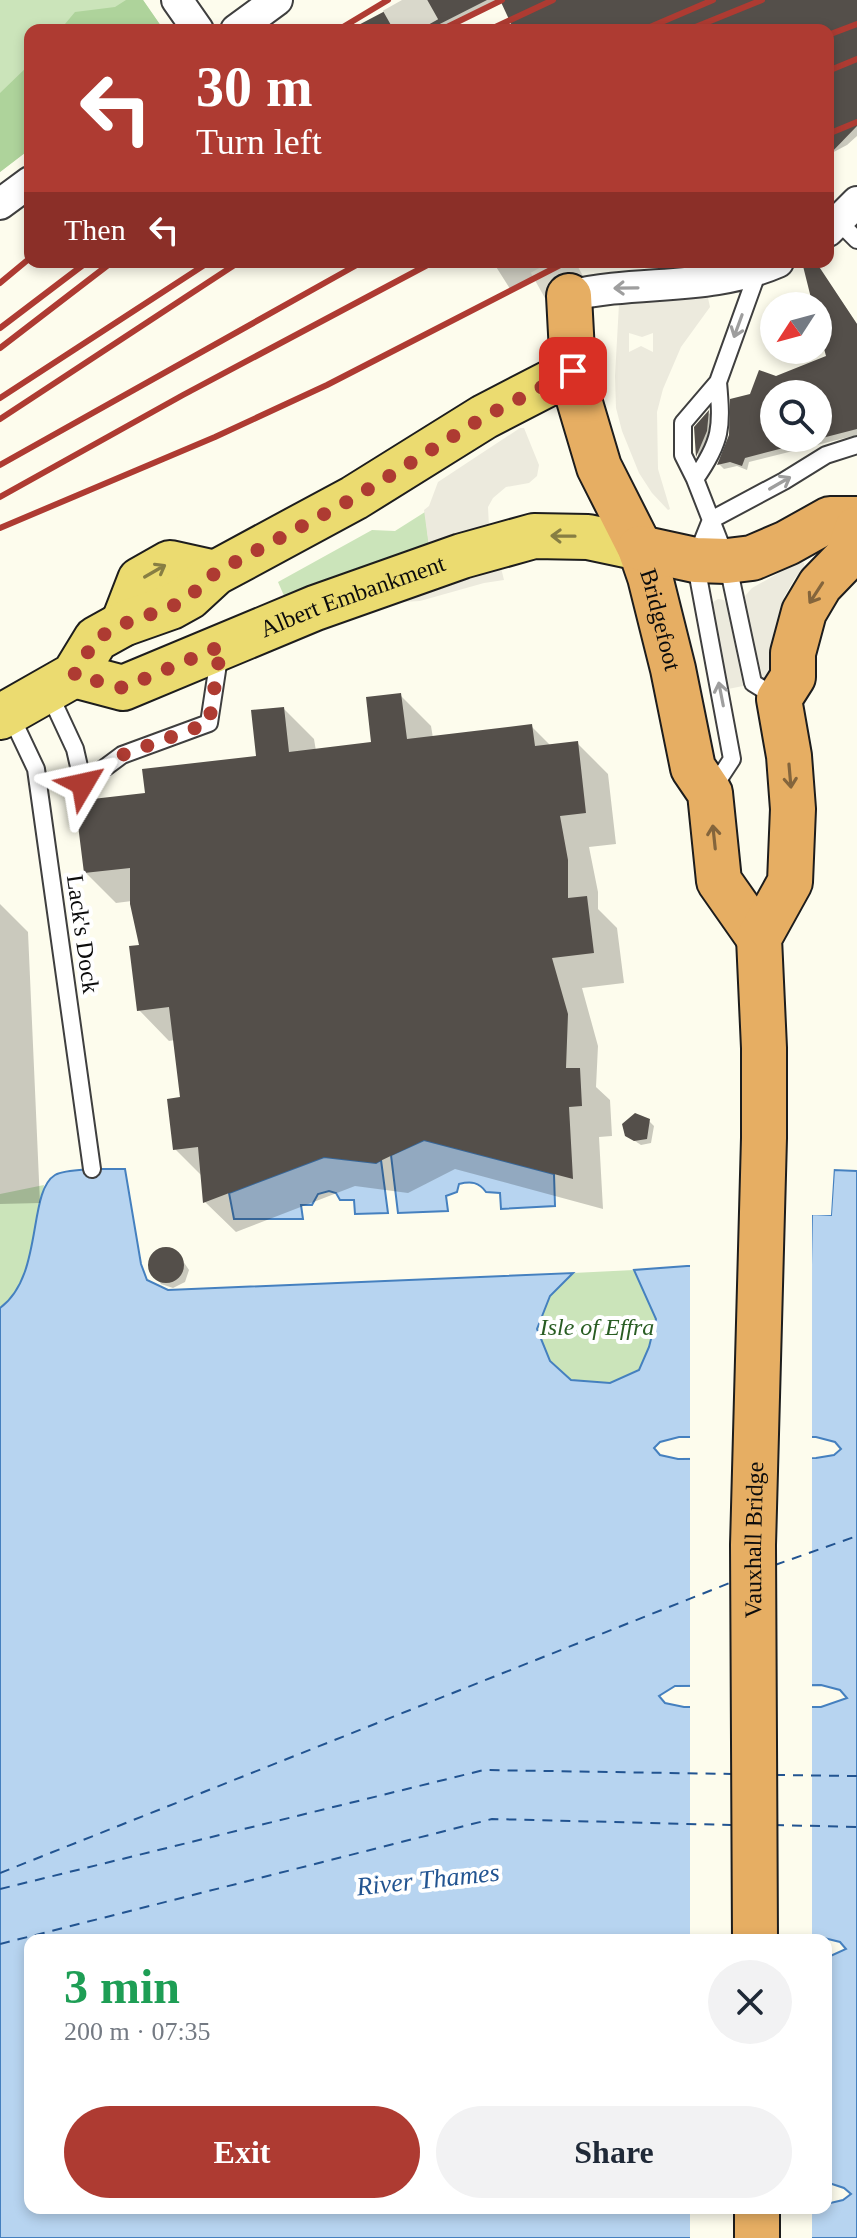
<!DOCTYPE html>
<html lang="en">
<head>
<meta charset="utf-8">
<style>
  body { margin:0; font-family:Georgia,serif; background:#f2f2f3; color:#1f2937; height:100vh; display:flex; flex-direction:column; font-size:30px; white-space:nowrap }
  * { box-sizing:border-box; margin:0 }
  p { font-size:26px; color:#747a83 }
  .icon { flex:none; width:44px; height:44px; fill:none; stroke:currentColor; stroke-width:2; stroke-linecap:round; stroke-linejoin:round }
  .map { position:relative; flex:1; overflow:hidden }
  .details { position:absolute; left:24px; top:1934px; width:808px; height:280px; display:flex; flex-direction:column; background:#fff; border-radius:16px; box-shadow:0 4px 12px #0003 }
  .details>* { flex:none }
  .top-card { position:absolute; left:24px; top:24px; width:810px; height:244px; border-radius:16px; box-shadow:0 4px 12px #0003; background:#ae3b32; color:#fff; overflow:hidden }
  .needle { width:52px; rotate:234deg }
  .fabs { position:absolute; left:760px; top:292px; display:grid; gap:16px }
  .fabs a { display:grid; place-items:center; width:72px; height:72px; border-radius:50%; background:#fff; box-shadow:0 4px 12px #0003; font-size:40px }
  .pin { position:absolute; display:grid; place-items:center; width:68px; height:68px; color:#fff; margin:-34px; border-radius:16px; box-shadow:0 4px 12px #0006 }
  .me { position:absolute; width:88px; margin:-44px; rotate:54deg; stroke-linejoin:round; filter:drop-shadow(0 0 6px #0008) }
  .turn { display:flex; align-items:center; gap:28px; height:168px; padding:0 40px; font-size:36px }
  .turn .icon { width:104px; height:104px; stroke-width:2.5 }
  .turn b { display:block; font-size:56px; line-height:68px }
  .then { display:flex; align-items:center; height:76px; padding:0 40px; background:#0003; gap:16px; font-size:30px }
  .round { display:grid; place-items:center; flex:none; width:84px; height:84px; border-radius:42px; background:#f2f2f3 }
  .head { display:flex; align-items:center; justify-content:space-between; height:136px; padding:0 40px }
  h1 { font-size:48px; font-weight:600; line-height:60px; color:#1e9e55 }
  .action { display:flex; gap:16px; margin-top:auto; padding:16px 40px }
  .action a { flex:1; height:92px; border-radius:48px; background:#ae3b32; color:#fff; font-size:32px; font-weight:600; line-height:92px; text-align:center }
  .action a+a { background:#f2f2f3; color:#1f2937 }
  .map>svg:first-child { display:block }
  .green { fill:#cbe4ba }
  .forest { fill:#aed39b }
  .plaza { fill:#eceadd; fill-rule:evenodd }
  .water { fill:#b7d4f0; stroke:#4580bf; stroke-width:2; fill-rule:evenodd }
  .pier { fill:#fdfced }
  .shadow { fill:#0003; fill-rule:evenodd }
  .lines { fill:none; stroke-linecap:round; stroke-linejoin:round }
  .ferry { stroke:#225491; stroke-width:2; stroke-dasharray:10 8; stroke-linecap:butt }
  .building { fill:#544f4a; fill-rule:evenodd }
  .highway-tunnel { stroke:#d9d8cb; stroke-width:44; stroke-dasharray:44 22; stroke-linecap:butt }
  .lane-casing { stroke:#3f3f3f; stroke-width:20 }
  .street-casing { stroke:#3f3f3f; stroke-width:34 }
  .primary-casing { stroke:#1d1d1d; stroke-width:48 }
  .highway-casing { stroke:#1d1d1d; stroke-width:48 }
  .lane { stroke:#fff; stroke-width:16 }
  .street { stroke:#fff; stroke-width:30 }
  .primary { stroke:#ebdb70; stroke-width:44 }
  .highway { stroke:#e6ae63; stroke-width:44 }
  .rail { stroke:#ae3b32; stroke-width:6 }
  .oneway { stroke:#9e9e9e }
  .oneway2 { stroke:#877e43 }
  .oneway3 { stroke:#84653c }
  .route { stroke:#ae3b32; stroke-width:14; stroke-dasharray:0 25.2 }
  .labels { text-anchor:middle; stroke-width:8; stroke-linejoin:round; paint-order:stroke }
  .street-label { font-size:24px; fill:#0c0c0c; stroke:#fff }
  .park-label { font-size:24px; font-style:italic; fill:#295d23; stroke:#fff }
  .water-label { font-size:26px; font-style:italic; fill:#225491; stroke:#fff }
</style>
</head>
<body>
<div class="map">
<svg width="857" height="2238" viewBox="0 0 857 2238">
  <rect width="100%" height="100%" fill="#fdfced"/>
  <!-- green -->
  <path class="green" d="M 0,0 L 143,0 L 161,26 L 161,30 L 30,30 L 30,149 L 0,172 Z
    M 425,512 L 429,545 L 285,598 L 278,582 L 372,530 L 395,531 Z
    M 44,1185 C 36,1225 36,1283 0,1308 L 0,1194 Z
    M 634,1270 L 656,1318 L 650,1347 L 639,1370 L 610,1383 L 571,1380 L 550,1361 L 537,1329 L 550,1296 L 573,1273 Z"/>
  <!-- forest -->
  <path class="forest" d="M 126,0 L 143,0 L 161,26 L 161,30 L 60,30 L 75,12 L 115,7 Z
    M 30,64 L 30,149 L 0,172 L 0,93 Z"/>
  <!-- plaza -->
  <path class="plaza" d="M 703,297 L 708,298 L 710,307 L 681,347 L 663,389 L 657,412 L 658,469 L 670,509 L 668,510 L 652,493 L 639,473 L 622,431 L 616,408 L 615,376 L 619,304 L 623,301 ZM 629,333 L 642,337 L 653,333 L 653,352 L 641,346 L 629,352 Z
    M 520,428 L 524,428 L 539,465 L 537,476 L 529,483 L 506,487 L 493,498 L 488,507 L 489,527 L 429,547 L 424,510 L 429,506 L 438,482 Z
    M 800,561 L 804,563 L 805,568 L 795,578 L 784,597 L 770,679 L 764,682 L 746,613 L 745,596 L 752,588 Z
    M 500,564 L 504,580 L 484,583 L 420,601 L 402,602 L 407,594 Z
    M 718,599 L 724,600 L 727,606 L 743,686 L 728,689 L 712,609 L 713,602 Z"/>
  <!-- water -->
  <path class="water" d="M 424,1140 L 554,1174 L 555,1206 L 501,1209 L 500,1193 L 486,1192 C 479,1182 471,1181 459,1184 L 457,1192 L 446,1196 L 448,1211 L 398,1213 L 391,1155 Z
    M 324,1157 L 376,1163 L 381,1160 L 388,1213 L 355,1214 L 354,1200 L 340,1200 L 336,1193 L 329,1191 L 318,1194 L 312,1205 L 301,1205 L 303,1219 L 234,1219 L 229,1193 Z
    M 92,1169 L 125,1169 L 141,1264 L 147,1280 L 168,1290 L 573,1273 L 550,1296 L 537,1329 L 550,1361 L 571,1380 L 610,1383 L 639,1370 L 649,1347 L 656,1319 L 634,1270 L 687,1266 L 811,1265 L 812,1214 L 831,1215 L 834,1170 L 857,1171 L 857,2238 L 0,2238 L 0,1308 C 44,1276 27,1192 55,1175 C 64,1170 81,1170 92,1169 ZM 679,1437 L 816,1437 L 835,1442 L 841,1449 L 834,1455 L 816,1458 L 678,1459 L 660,1455 L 654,1448 L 660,1442 ZM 821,1685 L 840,1690 L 847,1698 L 821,1707 L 684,1707 L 665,1703 L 659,1696 L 675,1686 ZM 684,1937 L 820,1937 L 840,1942 L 846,1949 L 826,1958 L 826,2182 L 844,2188 L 851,2194 L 843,2200 L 826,2204 L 826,2208 L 30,2208 L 30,1940 L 669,1940 Z"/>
  <!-- pier -->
  <path class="pier" d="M 834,1166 L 831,1215 L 812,1215 L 812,1441 L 690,1441 L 690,1262 L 808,1262 L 809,1213 L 812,1210 L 828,1211 L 830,1170 Z
    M 812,1454 L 812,1689 L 690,1689 L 690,1455 Z
    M 690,1703 L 812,1703 L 812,1940 L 690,1940 Z
    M 690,2208 L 812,2208 L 812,2238 L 690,2238 Z"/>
  <!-- shadow -->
  <path class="shadow" d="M 410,0 L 502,0 L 443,30 L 355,30 Z
    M 502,0 L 857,0 L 857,136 L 847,145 L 828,155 L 828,30 L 516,30 Z
    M 493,262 L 570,262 L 512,292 Z
    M 804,262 L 815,262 L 857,324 L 857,435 L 749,462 L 747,470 L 737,466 L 724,469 L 719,464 L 751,396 L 776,379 L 828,357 L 818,318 L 818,306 L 815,306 ZM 774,394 L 818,394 L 818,438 L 774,438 Z
    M 709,413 L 713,417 L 713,427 L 702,460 L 698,456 L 696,428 Z
    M 400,695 L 431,726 L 433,738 L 531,726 L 551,746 L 577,743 L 608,774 L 616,844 L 589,847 L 598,892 L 598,909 L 617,928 L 624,983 L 582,988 L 598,1046 L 596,1087 L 610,1100 L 612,1136 L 599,1137 L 603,1209 L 455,1169 L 408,1193 L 355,1186 L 236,1232 L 205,1202 L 203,1177 L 175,1149 L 182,1099 L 175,1040 L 169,1041 L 139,1010 L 141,947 L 132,901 L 116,903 L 85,872 L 147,795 L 259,758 L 284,709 L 314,739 L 316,751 L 373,744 Z
    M 0,904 L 28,932 L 40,1203 L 0,1204 Z
    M 649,1121 L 654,1126 L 651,1143 L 641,1145 L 626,1135 Z
    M 165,1248 L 177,1252 L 189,1270 L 185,1282 L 173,1288 L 161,1284 L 149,1266 L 153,1254 Z"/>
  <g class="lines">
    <!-- ferry -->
    <path class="ferry" d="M 775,1565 L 857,1536
      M 775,1775 L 857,1776
      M 774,1825 L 857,1827
      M 0,1873 L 732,1582
      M 0,1889 L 484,1770 L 732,1774
      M 0,1944 L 492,1819 L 731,1825"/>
  </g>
  <!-- building -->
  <path class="building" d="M 406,0 L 487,0 L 428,30 L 349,30 Z
    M 500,0 L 857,0 L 857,126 L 828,156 L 828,30 L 514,30 Z
    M 802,262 L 816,262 L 857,324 L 857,429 L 745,458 L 742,466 L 730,462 L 717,465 L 729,435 L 730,399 L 750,394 L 759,370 L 776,376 L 826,356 L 818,326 L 818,306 L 813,306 ZM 774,394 L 818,394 L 818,438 L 774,438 Z
    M 709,410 L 707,431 L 696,457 L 694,427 Z
    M 401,693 L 407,739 L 532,724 L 535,746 L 578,741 L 586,813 L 560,816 L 568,860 L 568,898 L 587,896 L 594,953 L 552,958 L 568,1014 L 566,1068 L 580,1068 L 582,1106 L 569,1107 L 573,1179 L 424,1140 L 376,1163 L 324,1157 L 203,1203 L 198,1147 L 173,1150 L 167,1099 L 180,1097 L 169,1007 L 137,1011 L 129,946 L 139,945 L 130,904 L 130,868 L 84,873 L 75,801 L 145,793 L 142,769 L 256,756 L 251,710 L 284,707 L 289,752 L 371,742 L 366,697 Z
    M 635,1113 L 650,1119 L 647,1139 L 634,1141 L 625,1136 L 622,1124 Z
    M148 1265a18 18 0 1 1 36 0a18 18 0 1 1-36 0Z"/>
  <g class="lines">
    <!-- highway-tunnel -->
    <path class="highway-tunnel" d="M 402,0 L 419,30
      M 550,262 L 569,296"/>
    <!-- lane casing -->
    <g class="lane-casing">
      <path id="lane" d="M 838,221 L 857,240
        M 758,271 L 718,382 L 683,423 L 683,455 L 695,479 L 727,561 L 753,683 L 779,699
        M 695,479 C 722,441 722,427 718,382
        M 48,691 L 75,749 L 83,784 L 122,755 L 209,723 L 220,651
        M 9,712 L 36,769 L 92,1169
        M 711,791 L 732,759 L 695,560 L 711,520 L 784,481 L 826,455 L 857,445"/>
    </g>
    <!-- street casing -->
    <g class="street-casing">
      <path id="street" d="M 177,0 L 198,30
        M 236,30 L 277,0
        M 0,204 L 30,182
        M 828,231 L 857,202
        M 569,296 C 640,279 709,292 778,262"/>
    </g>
    <!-- primary casing -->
    <g class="primary-casing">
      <g id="primary">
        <path d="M 123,624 L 140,580 L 170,563 L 215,573"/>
        <path id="s1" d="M 74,675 L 123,688 L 315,608 L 462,556 L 534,536 L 588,537 L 640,548"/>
        <path d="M 0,717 L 74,675 L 96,639 L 123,624 L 171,607 L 189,597 L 215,573 L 354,498 L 484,417 L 573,371"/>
      </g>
    </g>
    <!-- highway casing -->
    <g class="highway-casing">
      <g id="highway">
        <path id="s2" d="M 569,296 L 573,371 L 577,393 L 599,467 L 640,548 L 650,577 L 673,669 L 693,768 L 710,793 L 719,881 L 759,938"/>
        <path d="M 640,548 L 695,560 L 727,561 L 752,558 L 787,543 L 830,519 L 857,519"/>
        <path id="s3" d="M 755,1940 L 753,1545 L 764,1138 L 764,1048 L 759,938 L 790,882 L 793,809 L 789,756 L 779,699 L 793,677 L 793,653 L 804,612 L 820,585 L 848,556 L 857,529"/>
        <path d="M 757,2208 L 757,2238"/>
      </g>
    </g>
    <!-- lane -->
    <use href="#lane" class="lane"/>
    <!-- street -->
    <use href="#street" class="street"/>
    <!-- primary -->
    <use href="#primary" class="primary"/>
    <!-- highway -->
    <use href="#highway" class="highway"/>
    <!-- rail -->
    <path class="rail" d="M 338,30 L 388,0
      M 441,30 L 502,0
      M 489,30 L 553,0
      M 643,30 L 713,0
      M 688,30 L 762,0
      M 828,35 L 857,24
      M 828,71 L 857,59
      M 828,134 L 857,122
      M 0,283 L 30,258
      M 0,328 L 87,262
      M 0,348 L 112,262
      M 0,398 L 209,262
      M 0,419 L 239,262
      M 0,465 L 362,262
      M 0,497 L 183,395 L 433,262
      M 0,528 L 215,437 L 327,385 L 566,262"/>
  </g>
  <!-- one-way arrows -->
  <defs><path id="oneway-shaft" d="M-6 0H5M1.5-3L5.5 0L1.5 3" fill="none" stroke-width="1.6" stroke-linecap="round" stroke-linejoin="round" transform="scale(2)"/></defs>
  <g class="oneway">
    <use href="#oneway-shaft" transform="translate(626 288) rotate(179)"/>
    <use href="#oneway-shaft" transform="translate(738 326) rotate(110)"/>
    <use href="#oneway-shaft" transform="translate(780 483) rotate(-30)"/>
    <use href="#oneway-shaft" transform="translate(721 694) rotate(-101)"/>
  </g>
  <g class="oneway2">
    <use href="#oneway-shaft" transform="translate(563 536) rotate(-179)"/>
    <use href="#oneway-shaft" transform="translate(155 571) rotate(-30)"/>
  </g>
  <g class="oneway3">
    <use href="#oneway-shaft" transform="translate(816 593) rotate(123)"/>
    <use href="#oneway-shaft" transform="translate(790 776) rotate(85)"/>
    <use href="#oneway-shaft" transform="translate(714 837) rotate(-96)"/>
  </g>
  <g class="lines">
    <!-- route -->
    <path class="route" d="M 83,784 L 122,755 L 209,723 L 221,646 L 123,688 L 74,675 L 96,639 L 123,624 L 171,607 L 189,597 L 215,573 L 354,498 L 484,417 L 573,371"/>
  </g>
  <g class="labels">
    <!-- street labels -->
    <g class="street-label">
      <text dy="8" stroke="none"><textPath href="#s1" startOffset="298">Albert Embankment</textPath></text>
      <text dy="8" stroke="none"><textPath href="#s2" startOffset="340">Bridgefoot</textPath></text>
      <text transform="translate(83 934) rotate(82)" y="8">Lack's Dock</text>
      <text dy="8" stroke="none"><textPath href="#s3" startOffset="400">Vauxhall Bridge</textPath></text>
    </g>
    <!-- park labels -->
    <g class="park-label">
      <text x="597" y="1335">Isle of Effra</text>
    </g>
    <!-- water labels -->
    <g class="water-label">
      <text transform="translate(428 1879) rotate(-6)" y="9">River Thames</text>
    </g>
  </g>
</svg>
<div class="fabs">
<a><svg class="needle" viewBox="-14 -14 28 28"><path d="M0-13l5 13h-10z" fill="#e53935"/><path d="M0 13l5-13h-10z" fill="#747a83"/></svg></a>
<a><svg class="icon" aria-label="search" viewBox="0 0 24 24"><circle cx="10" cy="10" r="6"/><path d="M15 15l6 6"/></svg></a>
</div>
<div class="pin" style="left:573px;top:371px;background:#d93025"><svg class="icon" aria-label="arrive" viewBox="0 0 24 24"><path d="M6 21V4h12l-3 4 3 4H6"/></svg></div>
<svg class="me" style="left:83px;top:784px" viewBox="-20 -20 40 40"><path d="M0-17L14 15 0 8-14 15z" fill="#ae3b32" stroke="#fff" stroke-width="4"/></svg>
<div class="top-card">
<div class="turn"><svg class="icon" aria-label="left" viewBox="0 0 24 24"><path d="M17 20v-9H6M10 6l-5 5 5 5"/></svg><div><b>30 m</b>Turn left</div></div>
<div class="then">Then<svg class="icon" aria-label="left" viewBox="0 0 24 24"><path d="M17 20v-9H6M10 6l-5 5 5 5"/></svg></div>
</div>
<section class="details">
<div class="head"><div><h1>3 min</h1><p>200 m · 07:35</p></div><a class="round"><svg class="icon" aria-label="close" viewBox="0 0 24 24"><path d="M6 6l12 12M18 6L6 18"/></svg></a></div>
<div class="action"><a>Exit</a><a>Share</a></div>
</section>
</div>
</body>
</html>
